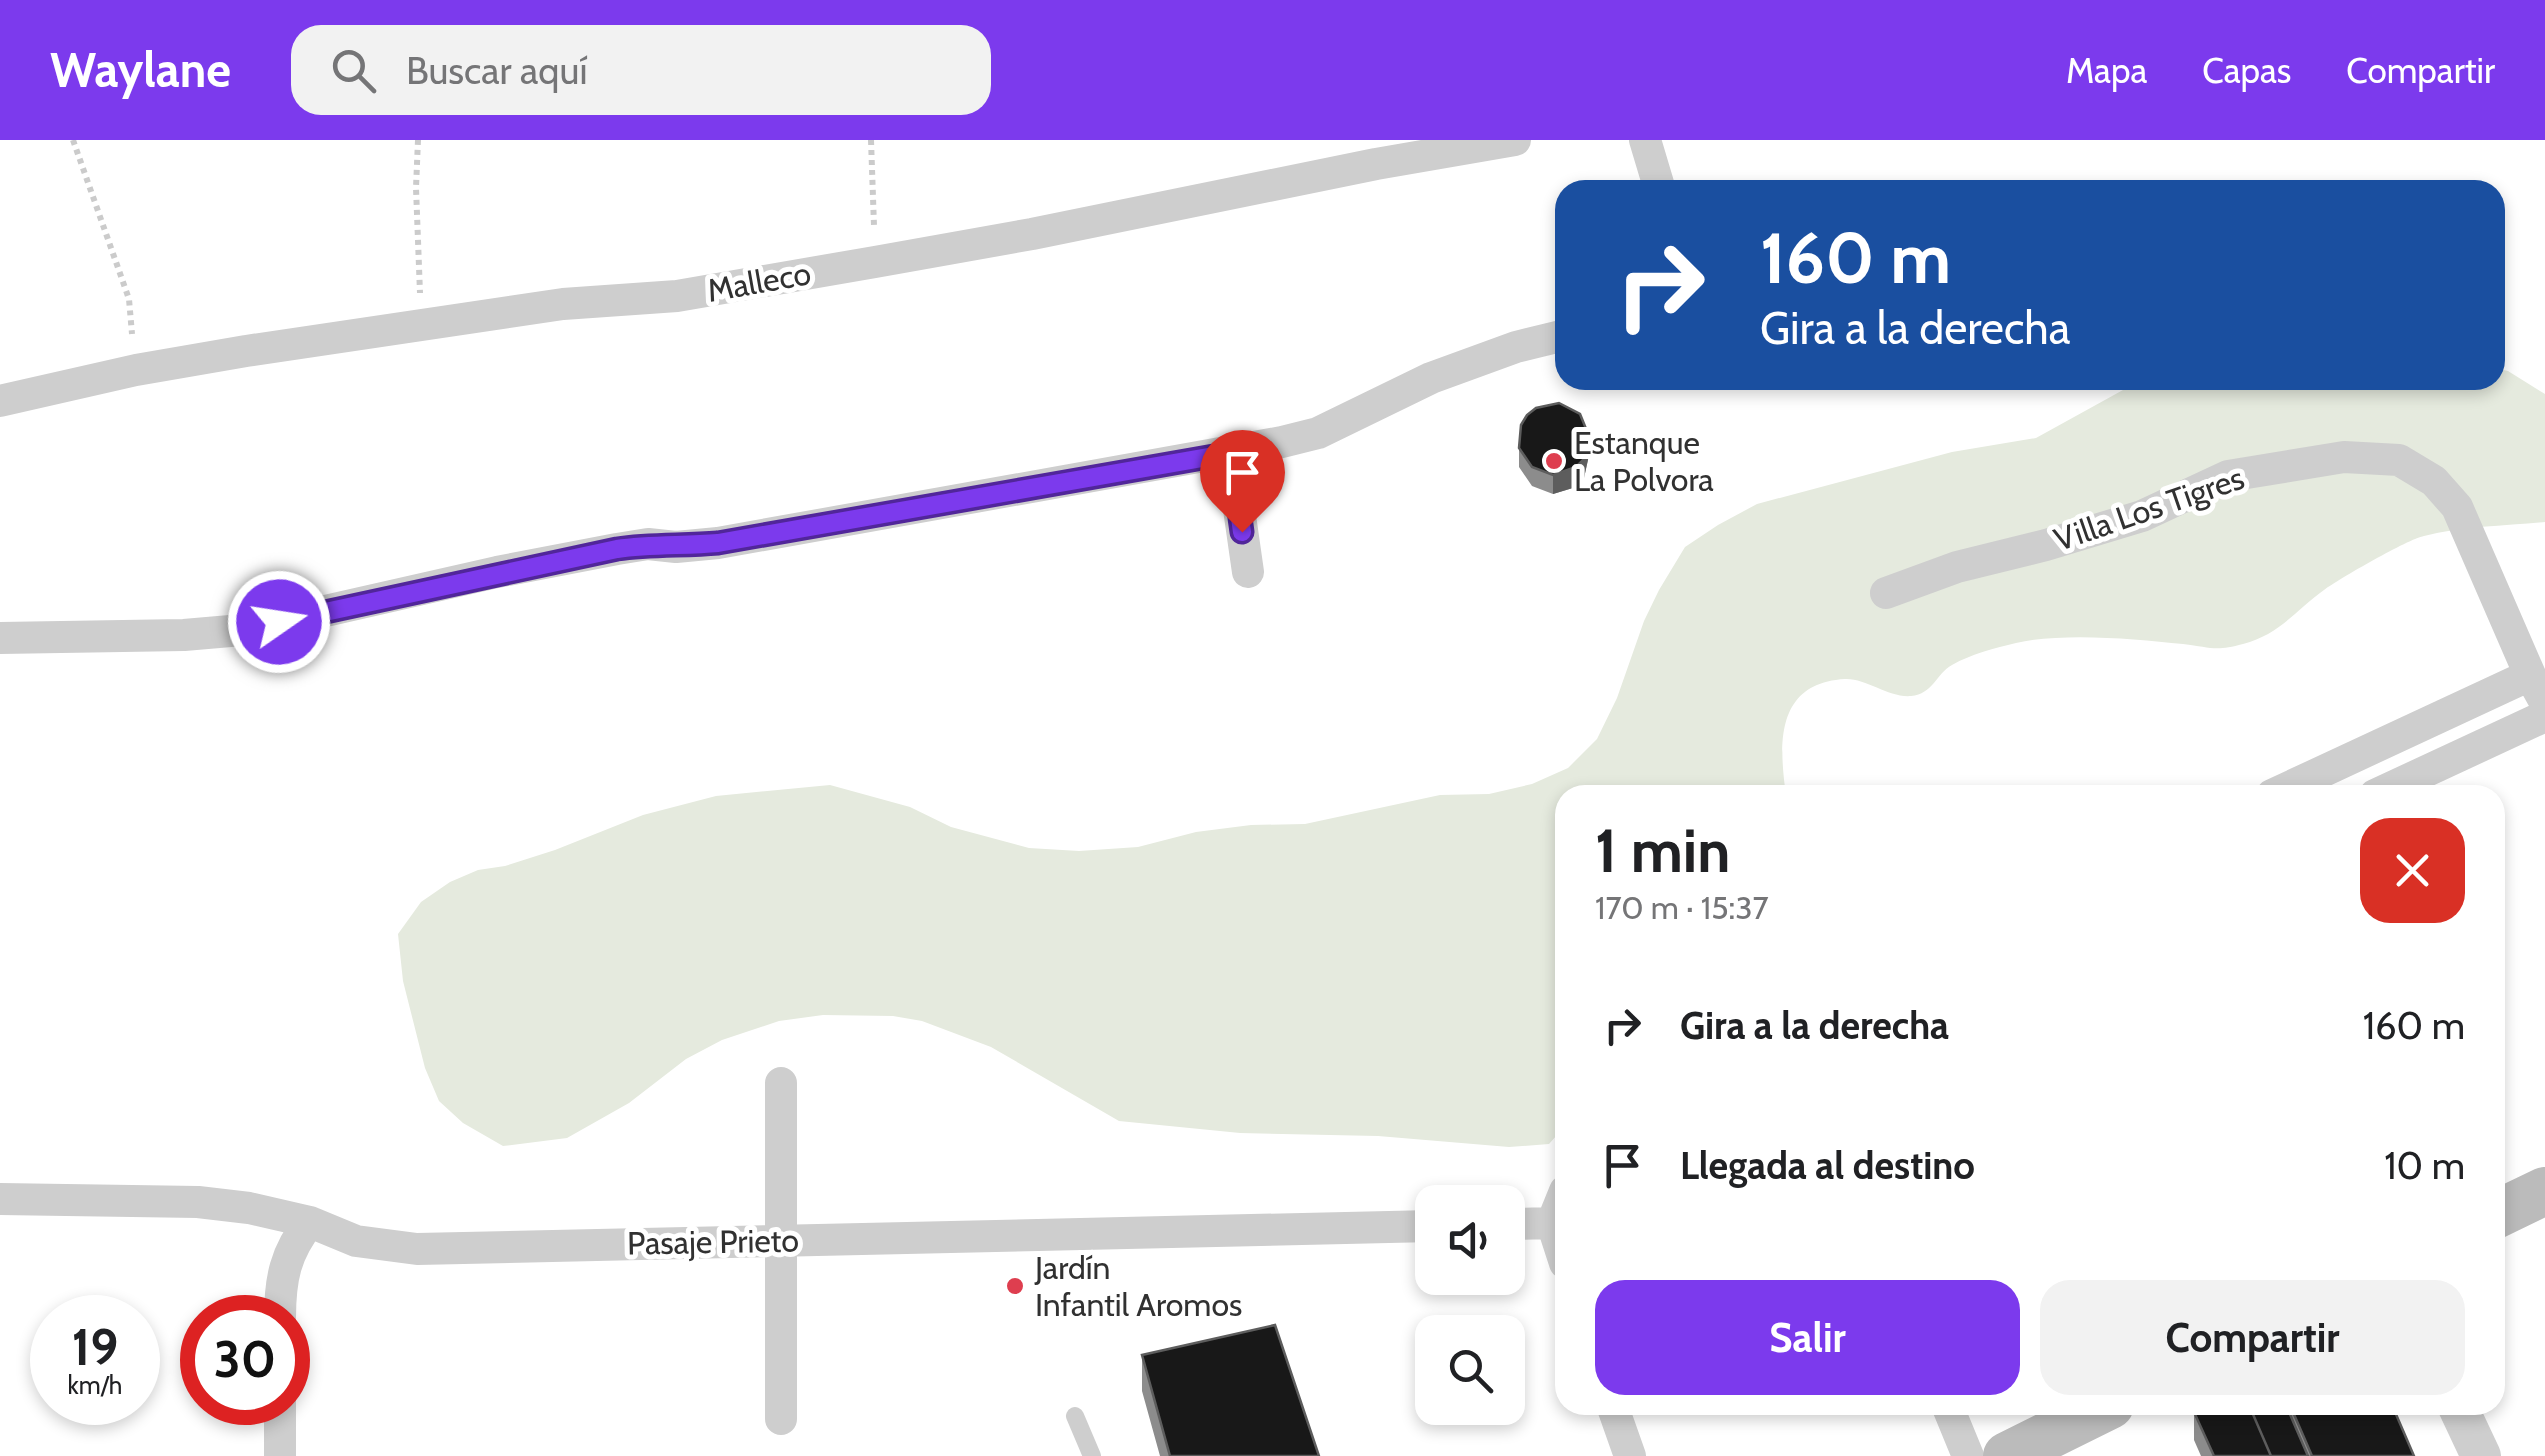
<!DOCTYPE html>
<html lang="es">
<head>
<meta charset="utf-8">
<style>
  body { margin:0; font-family:Cabin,sans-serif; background:#f2f2f2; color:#202124; height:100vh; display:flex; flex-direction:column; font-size:38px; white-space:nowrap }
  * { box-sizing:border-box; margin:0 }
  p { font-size:32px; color:#757577 }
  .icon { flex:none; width:55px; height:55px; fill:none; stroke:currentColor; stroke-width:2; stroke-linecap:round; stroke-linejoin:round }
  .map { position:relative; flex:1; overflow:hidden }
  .details { position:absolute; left:1555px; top:645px; width:950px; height:630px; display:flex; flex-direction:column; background:#fff; border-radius:30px; box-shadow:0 5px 15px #0003 }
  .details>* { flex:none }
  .guide { position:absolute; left:1555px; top:40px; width:950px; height:210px; border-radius:30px; box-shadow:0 5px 15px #0003; background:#1a4fa0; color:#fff; overflow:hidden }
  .tools { position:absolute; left:1415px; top:1045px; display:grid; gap:20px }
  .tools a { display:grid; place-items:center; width:110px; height:110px; border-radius:20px; background:#fff; box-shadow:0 5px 15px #0003; font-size:50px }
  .speed { position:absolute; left:30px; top:1155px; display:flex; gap:20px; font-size:50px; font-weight:700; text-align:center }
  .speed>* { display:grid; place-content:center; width:130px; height:130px; border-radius:50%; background:#fff; box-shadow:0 5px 15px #0003; line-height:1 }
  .speed small { font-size:25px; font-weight:400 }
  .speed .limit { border:15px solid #d22; background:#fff; color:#111 }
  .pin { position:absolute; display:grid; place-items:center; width:85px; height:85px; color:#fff; margin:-102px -42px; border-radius:50% 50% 50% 0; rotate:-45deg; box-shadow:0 0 10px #0007 }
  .pin .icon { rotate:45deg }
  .me { position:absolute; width:110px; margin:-55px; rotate:77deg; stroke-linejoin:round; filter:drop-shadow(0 0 8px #0008) }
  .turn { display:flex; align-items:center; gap:35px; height:210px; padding:0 40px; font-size:45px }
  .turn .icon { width:130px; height:130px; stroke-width:2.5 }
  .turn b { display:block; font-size:70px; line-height:85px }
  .round { display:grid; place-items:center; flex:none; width:105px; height:105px; border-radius:30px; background:#f2f2f2 }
  .head { display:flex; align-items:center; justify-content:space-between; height:170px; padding:0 40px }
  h1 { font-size:60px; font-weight:700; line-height:75px }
  .button { display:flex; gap:20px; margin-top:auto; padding:20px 40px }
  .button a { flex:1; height:115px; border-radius:30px; background:#7c3aed; color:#fff; font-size:40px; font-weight:700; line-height:115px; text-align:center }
  .button a+a { background:#f2f2f2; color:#202124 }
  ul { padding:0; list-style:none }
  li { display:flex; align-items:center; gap:30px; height:140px; padding:0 40px }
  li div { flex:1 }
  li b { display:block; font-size:38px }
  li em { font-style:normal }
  header { display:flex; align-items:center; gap:60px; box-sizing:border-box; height:140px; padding:0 50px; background:#7c3aed; color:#fff }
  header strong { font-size:48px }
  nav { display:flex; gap:55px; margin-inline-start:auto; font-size:35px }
  .search { width:700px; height:90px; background:#f2f2f2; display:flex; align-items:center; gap:25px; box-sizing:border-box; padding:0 35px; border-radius:30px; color:#757577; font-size:38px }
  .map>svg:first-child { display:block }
  .green { fill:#e5eade }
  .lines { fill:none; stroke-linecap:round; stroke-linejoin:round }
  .path { stroke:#cbcbcb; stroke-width:6; stroke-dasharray:5 5; stroke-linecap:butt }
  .service { stroke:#cecece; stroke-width:18 }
  .minor { stroke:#cecece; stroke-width:32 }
  .tertiary { stroke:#cecece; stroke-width:40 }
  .secondary { stroke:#bbb; stroke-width:48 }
  .wall { fill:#8c8c8c }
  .shaded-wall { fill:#5d5d5d }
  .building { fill:#181818; stroke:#5d5d5d; stroke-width:2.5 }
  .route-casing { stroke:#51269a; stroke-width:25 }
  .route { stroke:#7c3aed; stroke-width:18 }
  .poi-dot { fill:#de3e4f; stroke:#fff; stroke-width:4 }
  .labels { text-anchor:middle; stroke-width:10; stroke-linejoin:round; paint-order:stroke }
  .street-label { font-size:32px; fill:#313131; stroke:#fff }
  .poi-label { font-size:32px; fill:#313131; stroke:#fff; text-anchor:start }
</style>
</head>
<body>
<header>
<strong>Waylane</strong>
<div class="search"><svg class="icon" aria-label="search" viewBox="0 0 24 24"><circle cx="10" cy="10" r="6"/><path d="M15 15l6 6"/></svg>Buscar aquí</div>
<nav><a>Mapa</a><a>Capas</a><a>Compartir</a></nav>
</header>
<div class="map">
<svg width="2545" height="1316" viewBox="0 0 2545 1316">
  <rect width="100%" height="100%" fill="#fff"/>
  <!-- green -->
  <path class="green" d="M 2495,228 L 2508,231 L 2545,254 L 2545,382 C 2506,386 2462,386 2424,396 C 2408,399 2339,439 2324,450 C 2295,471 2280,494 2243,504 C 2215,512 2210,507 2183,504 C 2134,499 2065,492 2016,503 C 1995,508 1971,514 1952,525 C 1936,534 1933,554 1911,556 C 1889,558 1866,538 1845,539 C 1775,543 1779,605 1786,655 L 1565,655 L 1565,986 L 1549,1004 L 1509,1007 L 1378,996 L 1240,993 L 1119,981 L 991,907 L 922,881 L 893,876 L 823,875 L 779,881 L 722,900 L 686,919 L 629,963 L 567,998 L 503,1006 L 463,983 L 439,961 L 425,928 L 403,841 L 398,794 L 421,762 L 450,742 L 478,730 L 505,726 L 555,710 L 643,675 L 716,656 L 830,645 L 910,667 L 951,687 L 1029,708 L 1079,711 L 1138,707 L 1196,692 L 1251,685 L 1305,684 L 1440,655 L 1489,654 L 1532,644 L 1568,628 L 1597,599 L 1617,558 L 1644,481 L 1659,450 L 1685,407 L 1718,385 L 1757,364 L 1952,312 L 2036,298 L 2123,250 L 2156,240 L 2495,240 Z"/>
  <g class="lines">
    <!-- path -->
    <path class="path" d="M 73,0 L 129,159 L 132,194
      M 418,0 L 416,48 L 420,153
      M 871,0 L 874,86"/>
    <!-- service -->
    <path class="service" d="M 1075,1276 L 1092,1316"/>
    <!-- minor -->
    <path class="minor" d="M 1645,0 L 1660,50
      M 0,261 L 136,230 L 246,211 L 563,164 L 677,156 L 875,122 L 1032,94 L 1376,24 L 1515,0
      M 1231,313 L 1248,432
      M 1886,453 L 1957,427 L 2046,405 L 2142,376 L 2228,336 L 2344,317 L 2399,320 L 2434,341 L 2457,367 L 2530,535
      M 0,498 L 184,495 L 242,490 L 497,432 L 617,409 L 648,404 L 676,407 L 718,403 L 1282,302 L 1318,293 L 1431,238 L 1516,207 L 1565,195
      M 2272,655 L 2530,535 L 2545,562
      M 2375,655 L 2545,576
      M 0,1059 L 198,1062 L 249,1068 L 310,1082 L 356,1101 L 417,1109 L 1432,1086
      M 1552,1083 L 1565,1123
      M 1552,1083 L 1565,1051
      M 1508,1084 L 1552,1083
      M 280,1178 C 280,1140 285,1112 310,1082
      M 280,1262 L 280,1316
      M 1612,1265 L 1630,1316
      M 1947,1265 L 1968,1316
      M 781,1279 L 781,943"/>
    <!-- tertiary -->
    <path class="tertiary" d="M 2457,1265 L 2481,1316"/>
    <!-- secondary -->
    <path class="secondary" d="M 2495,1075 L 2545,1051
      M 2007,1316 L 2110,1265"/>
  </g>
  <!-- wall -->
  <path class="wall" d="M 1519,308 L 1589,315 L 1584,338 L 1576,347 L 1553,354 L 1532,346 L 1519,327 Z
    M 1142,1215 L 1319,1316 L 1160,1316 L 1142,1251 Z
    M 2210,1265 L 2392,1265 L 2414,1316 L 2201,1316 L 2194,1300 L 2194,1272 Z"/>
  <!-- shaded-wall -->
  <path class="shaded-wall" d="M 1589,296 L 1589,315 L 1584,338 L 1576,347 L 1553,354 L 1553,335 Z"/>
  <!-- building -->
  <path class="building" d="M 1559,263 L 1580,274 L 1589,296 L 1584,319 L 1576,327 L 1553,335 L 1532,327 L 1519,308 L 1521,285 L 1527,275 L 1536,268 Z
    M 1275,1185 L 1319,1316 L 1170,1316 L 1142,1215 Z
    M 2210,1265 L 2249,1265 L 2271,1316 L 2214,1316 L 2194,1272 Z
    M 2249,1265 L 2286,1265 L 2308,1316 L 2271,1316 Z
    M 2290,1265 L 2392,1265 L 2414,1316 L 2312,1316 Z"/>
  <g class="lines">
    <!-- route casing -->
    <g class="route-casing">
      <path id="route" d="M 279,482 L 617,409 C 651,404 684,406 718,403 L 1231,313 L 1242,392"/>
    </g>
    <!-- route -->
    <use href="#route" class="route"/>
  </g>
  <!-- markers -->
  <g class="poi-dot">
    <circle cx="1554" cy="321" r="10"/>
    <circle cx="1015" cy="1146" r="10"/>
  </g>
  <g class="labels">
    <!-- street labels -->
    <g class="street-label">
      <text transform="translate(759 142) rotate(-10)" y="11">Malleco</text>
      <text transform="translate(2149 369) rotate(-19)" y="11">Villa Los Tigres</text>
      <text transform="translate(713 1102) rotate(-1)" y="11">Pasaje Prieto</text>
    </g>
    <!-- poi labels -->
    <g class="poi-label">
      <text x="1574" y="314">Estanque<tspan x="1574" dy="37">La Polvora</tspan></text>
      <text x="1035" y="1139">Jardín<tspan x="1035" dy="37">Infantil Aromos</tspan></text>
    </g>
  </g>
</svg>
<div class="tools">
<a><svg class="icon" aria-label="sound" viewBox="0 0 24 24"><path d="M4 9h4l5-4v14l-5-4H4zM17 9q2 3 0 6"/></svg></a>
<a><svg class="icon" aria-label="search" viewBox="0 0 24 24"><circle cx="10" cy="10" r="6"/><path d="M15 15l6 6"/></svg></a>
</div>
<div class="speed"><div>19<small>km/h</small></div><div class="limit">30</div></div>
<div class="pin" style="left:1242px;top:392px;background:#d93025"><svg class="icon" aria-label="arrive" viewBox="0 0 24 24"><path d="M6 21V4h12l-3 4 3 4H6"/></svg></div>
<svg class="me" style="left:279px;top:482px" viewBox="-20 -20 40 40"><circle r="17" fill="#7c3aed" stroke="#fff" stroke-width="3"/><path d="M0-11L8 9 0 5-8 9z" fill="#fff"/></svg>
<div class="guide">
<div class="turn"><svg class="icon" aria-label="right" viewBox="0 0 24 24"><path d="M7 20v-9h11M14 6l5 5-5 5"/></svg><div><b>160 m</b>Gira a la derecha</div></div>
</div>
<section class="details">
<div class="head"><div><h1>1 min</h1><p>170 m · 15:37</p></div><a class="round" style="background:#d93025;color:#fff"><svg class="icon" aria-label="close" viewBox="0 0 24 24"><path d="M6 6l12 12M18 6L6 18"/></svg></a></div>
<ul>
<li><svg class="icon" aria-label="right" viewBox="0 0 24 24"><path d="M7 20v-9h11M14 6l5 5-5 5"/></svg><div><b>Gira a la derecha</b></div><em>160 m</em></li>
<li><svg class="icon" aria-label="arrive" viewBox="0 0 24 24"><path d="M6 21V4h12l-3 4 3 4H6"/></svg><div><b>Llegada al destino</b></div><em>10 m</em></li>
</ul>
<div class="button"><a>Salir</a><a>Compartir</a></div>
</section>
</div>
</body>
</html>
